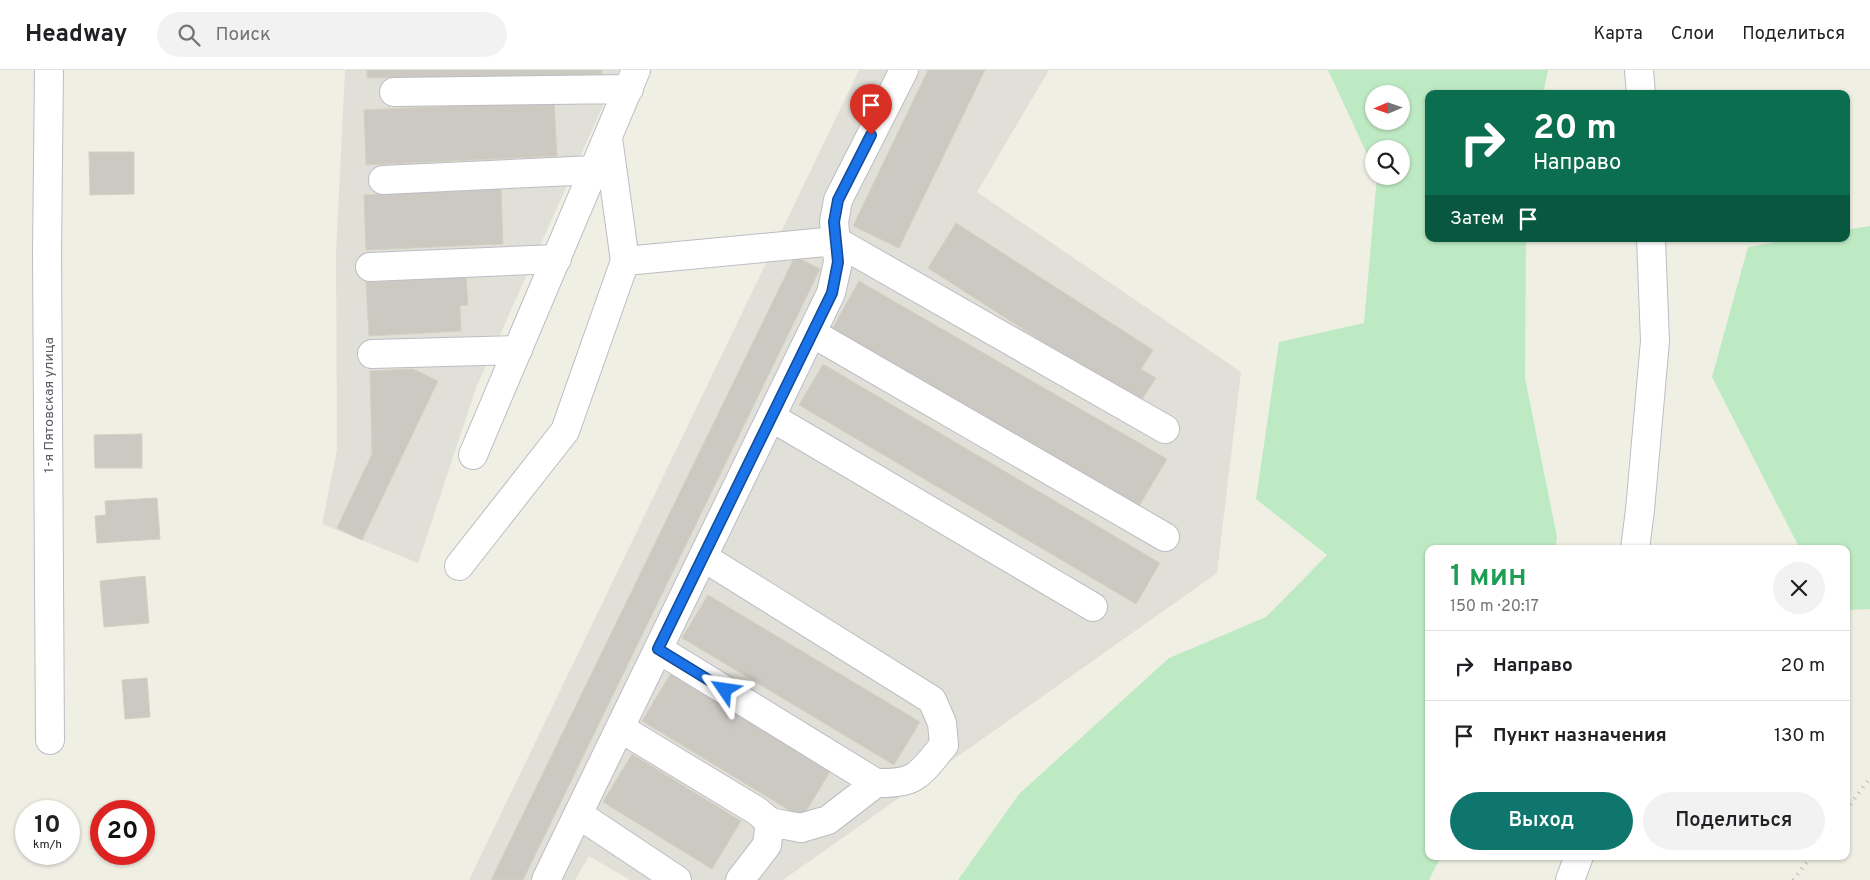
<!DOCTYPE html>
<html lang="ru">
<head>
<meta charset="utf-8">
<style>
  body { margin:0; font-family:Overpass,sans-serif; background:#f2f2f2; color:#202124; height:100vh; display:flex; flex-direction:column; font-size:19px; white-space:nowrap }
  * { box-sizing:border-box; margin:0 }
  p { font-size:16px; color:#757577 }
  .icon { flex:none; width:28px; height:28px; fill:none; stroke:currentColor; stroke-width:2; stroke-linecap:round; stroke-linejoin:round }
  .map { position:relative; flex:1; overflow:hidden }
  .side { position:absolute; left:1425px; top:475px; width:425px; height:315px; display:flex; flex-direction:column; background:#fff; border-radius:10px; box-shadow:0 1px 4px #0004 }
  .side>* { flex:none }
  .top-card { position:absolute; left:1425px; top:20px; width:425px; height:152px; border-radius:10px; box-shadow:0 1px 4px #0004; background:#0b6e4f; color:#fff; overflow:hidden }
  .needle { width:32px; rotate:268deg }
  .fabs { position:absolute; left:1365px; top:15px; display:grid; gap:10px }
  .fabs a { display:grid; place-items:center; width:45px; height:45px; border-radius:50%; background:#fff; box-shadow:0 1px 4px #0004; font-size:25px }
  .speed { position:absolute; left:15px; top:730px; display:flex; gap:10px; font-size:25px; font-weight:700; text-align:center }
  .speed>* { display:grid; place-content:center; width:65px; height:65px; border-radius:50%; background:#fff; box-shadow:0 1px 4px #0004; line-height:1 }
  .speed small { font-size:12px; font-weight:400 }
  .speed .limit { border:8px solid #d22; background:#fff; color:#111 }
  .pin { position:absolute; display:grid; place-items:center; width:42px; height:42px; color:#fff; margin:-51px -21px; border-radius:50% 50% 50% 0; rotate:-45deg; box-shadow:0 0 5px #0007 }
  .pin .icon { rotate:45deg }
  .me { position:absolute; width:55px; margin:-28px; rotate:302deg; stroke-linejoin:round; filter:drop-shadow(0 0 4px #0008) }
  .turn { display:flex; align-items:center; gap:18px; height:105px; padding:0 25px; font-size:22px }
  .turn .icon { width:65px; height:65px; stroke-width:2.5 }
  .turn b { display:block; font-size:35px; line-height:42px }
  .then { display:flex; align-items:center; height:48px; padding:0 25px; background:#0003; gap:10px; font-size:19px }
  .round { display:grid; place-items:center; flex:none; width:52px; height:52px; border-radius:26px; background:#f2f2f2 }
  .overview { display:flex; align-items:center; justify-content:space-between; height:85px; padding:0 25px }
  h1 { font-size:30px; font-weight:600; line-height:38px; color:#1e9e55 }
  .primary-button { display:flex; gap:10px; margin-top:auto; padding:10px 25px }
  .primary-button a { flex:1; height:58px; border-radius:30px; background:#0f766e; color:#fff; font-size:20px; font-weight:600; line-height:58px; text-align:center }
  .primary-button a+a { background:#f2f2f2; color:#202124 }
  ul { padding:0; list-style:none }
  li { display:flex; align-items:center; gap:15px; height:70px; padding:0 25px; border-top:1px solid #e0e0e0 }
  li div { flex:1 }
  li b { display:block; font-size:19px }
  li em { font-style:normal }
  header { display:flex; align-items:center; gap:30px; box-sizing:border-box; height:70px; padding:0 25px; background:#fff; border-bottom:1px solid #e0e0e0 }
  header strong { font-size:24px }
  nav { display:flex; gap:28px; margin-inline-start:auto; font-size:18px }
  .search { width:350px; height:45px; background:#f2f2f2; display:flex; align-items:center; gap:12px; box-sizing:border-box; padding:0 18px; border-radius:28px; color:#757577; font-size:19px }
  .map>svg:first-child { display:block }
  .industrial { fill:#e0e0d8 }
  .green { fill:#beeac3; fill-rule:evenodd }
  .building { fill:#cbc9c1; stroke:#d5d1c1 }
  .lines { fill:none; stroke-linecap:round; stroke-linejoin:round }
  .minor-casing { stroke:#bcbdc4; stroke-width:30 }
  .minor { stroke:#fff; stroke-width:28 }
  .rail { stroke:#b7b8b9; stroke-width:4; stroke-dasharray:1 6; stroke-linecap:butt }
  .route-casing { stroke:#114b97; stroke-width:12 }
  .route { stroke:#1a73e8; stroke-width:9 }
  .labels { text-anchor:middle; stroke-width:5; stroke-linejoin:round; paint-order:stroke }
  .street-label { font-size:14px; fill:#5c5f66; stroke:#fff }
</style>
</head>
<body>
<header>
<strong>Headway</strong>
<div class="search"><svg class="icon" aria-label="search" viewBox="0 0 24 24"><circle cx="10" cy="10" r="6"/><path d="M15 15l6 6"/></svg>Поиск</div>
<nav><a>Карта</a><a>Слои</a><a>Поделиться</a></nav>
</header>
<div class="map">
<svg width="1870" height="810" viewBox="0 0 1870 810">
  <rect width="100%" height="100%" fill="#f0efe4"/>
  <!-- industrial -->
  <path class="industrial" d="M 345,0 L 619,0 L 476,318 L 418,493 L 322,454 L 337,380 L 336,182 Z
    M 859,0 L 1049,0 L 977,122 L 1241,302 L 1217,503 L 783,810 L 630,810 L 589,786 L 575,810 L 469,810 Z"/>
  <!-- green -->
  <path class="green" d="M 1328,0 L 1548,0 L 1543,24 L 1429,24 L 1429,169 L 1526,169 L 1525,308 L 1557,467 L 1555,479 L 1429,479 L 1429,786 L 1441,786 L 1429,810 L 958,810 L 1019,724 L 1169,588 L 1266,547 L 1327,485 L 1256,429 L 1279,272 L 1364,253 L 1377,106 L 1401,106 L 1401,79 L 1374,79 L 1374,99 ZM 1374,24 L 1401,24 L 1401,51 L 1374,51 Z
    M 1870,156 L 1870,539 L 1846,540 L 1846,479 L 1800,479 L 1712,307 L 1748,177 L 1795,169 L 1846,169 L 1846,160 Z"/>
  <!-- building -->
  <path class="building" d="M 367,0 L 602,0 L 602,5 L 367,8 Z
    M 928,0 L 985,0 L 899,178 L 853,156 Z
    M 554,31 L 557,86 L 366,95 L 364,40 Z
    M 89,82 L 134,82 L 134,124 L 90,125 Z
    M 501,118 L 503,174 L 366,180 L 364,125 Z
    M 956,153 L 1153,280 L 1141,299 L 1156,308 L 1139,334 L 928,198 Z
    M 795,186 L 820,199 L 523,810 L 491,810 Z
    M 466,207 L 468,235 L 460,236 L 461,261 L 369,266 L 366,212 Z
    M 859,211 L 1167,389 L 1139,436 L 832,259 Z
    M 823,294 L 1160,493 L 1136,534 L 799,335 Z
    M 413,299 L 438,311 L 362,470 L 337,458 L 372,384 L 370,301 Z
    M 142,364 L 142,398 L 95,398 L 94,365 Z
    M 157,428 L 160,469 L 97,473 L 95,446 L 106,445 L 105,431 Z
    M 145,506 L 149,553 L 104,557 L 100,511 Z
    M 708,525 L 920,652 L 894,695 L 682,568 Z
    M 671,603 L 831,700 L 802,748 L 642,651 Z
    M 147,608 L 150,647 L 125,649 L 122,610 Z
    M 632,684 L 741,751 L 712,799 L 603,732 Z"/>
  <g class="lines">
    <!-- minor casing -->
    <g class="minor-casing">
      <path id="minor" d="M 49,0 L 47,183 L 50,670
        M 1639,0 L 1641,24
        M 394,22 L 629,19
        M 383,110 L 595,100
        M 625,191 L 836,171 L 1165,359
        M 370,197 L 557,189
        M 812,263 L 1165,467
        M 372,284 L 518,280
        M 771,347 L 1093,537
        M 473,385 L 636,0
        M 1635,479 L 1640,440 L 1655,271 L 1651,169
        M 459,496 L 565,361 L 625,191 L 608,68
        M 658,579 L 876,713 C 917,714 919,705 944,675 L 942,653 L 932,630 L 703,487
        M 620,658 L 757,741 L 770,752 L 767,775 L 740,810
        M 578,744 L 677,810
        M 770,752 L 801,758 L 828,750 L 876,713
        M 546,810 L 831,223 L 838,192 L 834,152 L 838,130 L 904,0
        M 1570,810 L 1579,786"/>
    </g>
    <!-- minor -->
    <use href="#minor" class="minor"/>
    <!-- rail -->
    <path class="rail" d="M 1846,740 L 1870,708
      M 1793,810 L 1812,786"/>
  </g>
  <g class="lines">
    <!-- route casing -->
    <g class="route-casing">
      <path id="route" d="M 725,620 L 658,579 L 832,223 L 838,192 L 834,152 L 838,130 L 871,65"/>
    </g>
    <!-- route -->
    <use href="#route" class="route"/>
  </g>
  <g class="labels">
    <!-- street labels -->
    <g class="street-label">
      <text transform="translate(48 335) rotate(-90)" y="5">1-я Пятовская улица</text>
    </g>
  </g>
</svg>
<div class="fabs">
<a><svg class="needle" viewBox="-14 -14 28 28"><path d="M0-13l5 13h-10z" fill="#e53935"/><path d="M0 13l5-13h-10z" fill="#757577"/></svg></a>
<a><svg class="icon" aria-label="search" viewBox="0 0 24 24"><circle cx="10" cy="10" r="6"/><path d="M15 15l6 6"/></svg></a>
</div>
<div class="speed"><div>10<small>km/h</small></div><div class="limit">20</div></div>
<div class="pin" style="left:871px;top:65px;background:#d93025"><svg class="icon" aria-label="arrive" viewBox="0 0 24 24"><path d="M6 21V4h12l-3 4 3 4H6"/></svg></div>
<svg class="me" style="left:725px;top:620px" viewBox="-20 -20 40 40"><path d="M0-17L14 15 0 8-14 15z" fill="#1a73e8" stroke="#fff" stroke-width="4"/></svg>
<div class="top-card">
<div class="turn"><svg class="icon" aria-label="right" viewBox="0 0 24 24"><path d="M7 20v-9h11M14 6l5 5-5 5"/></svg><div><b>20 m</b>Направо</div></div>
<div class="then">Затем<svg class="icon" aria-label="arrive" viewBox="0 0 24 24"><path d="M6 21V4h12l-3 4 3 4H6"/></svg></div>
</div>
<section class="side">
<div class="overview"><div><h1>1 мин</h1><p>150 m · 20:17</p></div><a class="round"><svg class="icon" aria-label="close" viewBox="0 0 24 24"><path d="M6 6l12 12M18 6L6 18"/></svg></a></div>
<ul>
<li><svg class="icon" aria-label="right" viewBox="0 0 24 24"><path d="M7 20v-9h11M14 6l5 5-5 5"/></svg><div><b>Направо</b></div><em>20 m</em></li>
<li><svg class="icon" aria-label="arrive" viewBox="0 0 24 24"><path d="M6 21V4h12l-3 4 3 4H6"/></svg><div><b>Пункт назначения</b></div><em>130 m</em></li>
</ul>
<div class="primary-button"><a>Выход</a><a>Поделиться</a></div>
</section>
</div>
</body>
</html>
